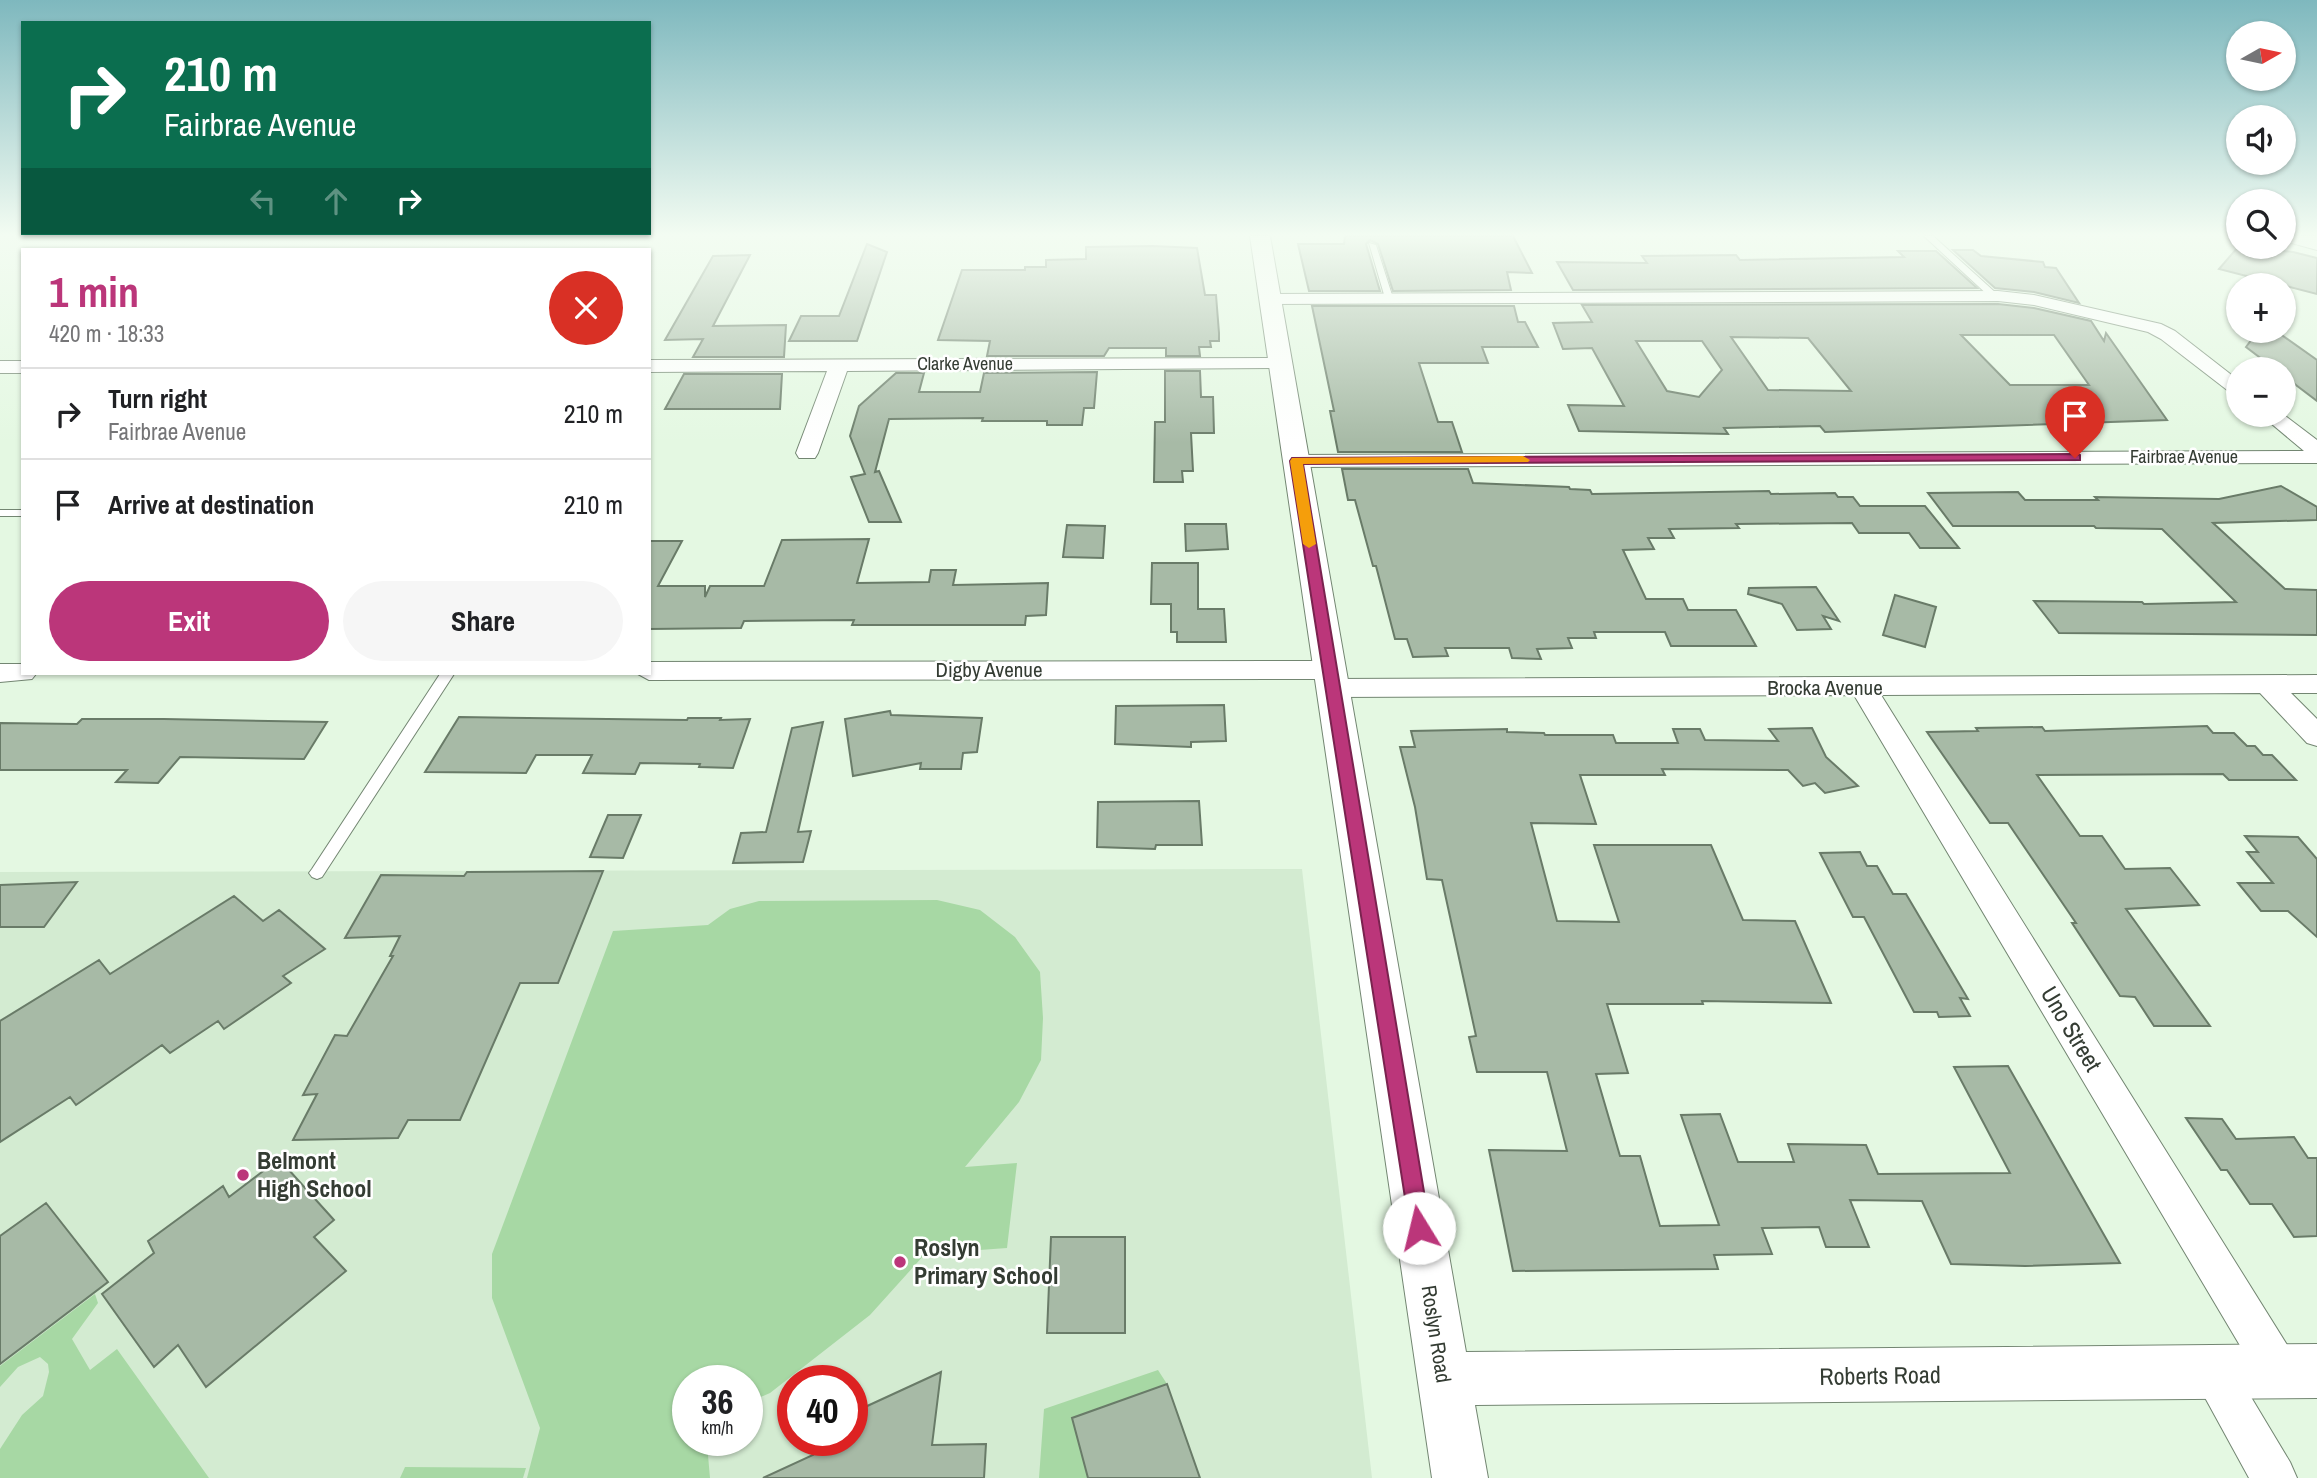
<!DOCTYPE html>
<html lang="en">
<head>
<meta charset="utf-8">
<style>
  body { margin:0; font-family:"Archivo Narrow",sans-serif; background:#f6f6f6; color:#202124; height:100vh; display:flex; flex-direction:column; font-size:26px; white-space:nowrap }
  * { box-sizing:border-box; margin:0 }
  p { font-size:23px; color:#757577 }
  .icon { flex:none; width:38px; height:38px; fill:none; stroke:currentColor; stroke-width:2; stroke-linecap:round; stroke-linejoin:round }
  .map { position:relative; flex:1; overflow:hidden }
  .drawer { position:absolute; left:21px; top:248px; width:630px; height:427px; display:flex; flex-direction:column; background:#fff; border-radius:0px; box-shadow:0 2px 5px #0004 }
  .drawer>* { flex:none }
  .banner { position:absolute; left:21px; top:21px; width:630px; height:214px; border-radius:0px; box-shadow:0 2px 5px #0004; background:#0b6e4f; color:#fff; overflow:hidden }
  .needle { width:46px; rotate:81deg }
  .buttons { position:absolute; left:2226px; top:21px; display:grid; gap:14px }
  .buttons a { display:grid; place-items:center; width:70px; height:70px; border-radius:50%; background:#fff; box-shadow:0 2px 5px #0004; font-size:35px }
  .speed { position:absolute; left:672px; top:1365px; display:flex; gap:14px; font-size:35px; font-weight:700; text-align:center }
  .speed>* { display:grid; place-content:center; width:91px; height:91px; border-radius:50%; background:#fff; box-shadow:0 2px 5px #0004; line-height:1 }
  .speed small { font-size:18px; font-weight:400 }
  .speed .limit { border:10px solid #d22; background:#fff; color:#111 }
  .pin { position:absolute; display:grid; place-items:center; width:60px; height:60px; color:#fff; margin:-72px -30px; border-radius:50% 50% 50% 0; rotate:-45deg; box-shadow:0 0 7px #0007 }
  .pin .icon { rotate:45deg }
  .me { position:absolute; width:77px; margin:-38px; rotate:351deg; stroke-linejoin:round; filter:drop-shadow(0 0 5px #0008) }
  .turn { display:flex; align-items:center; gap:24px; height:147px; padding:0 28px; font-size:32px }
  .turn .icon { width:91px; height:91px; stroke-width:2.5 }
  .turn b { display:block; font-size:49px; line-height:60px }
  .lanes { display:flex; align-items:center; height:66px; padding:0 28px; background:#0003; justify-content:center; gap:35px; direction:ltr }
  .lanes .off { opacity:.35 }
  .round { display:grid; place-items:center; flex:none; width:74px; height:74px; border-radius:37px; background:#f6f6f6 }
  .overview { display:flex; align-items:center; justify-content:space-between; height:119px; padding:0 28px }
  h1 { font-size:42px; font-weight:700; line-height:52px; color:#bb367a }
  .action { display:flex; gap:14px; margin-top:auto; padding:14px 28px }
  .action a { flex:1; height:80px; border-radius:42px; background:#bb367a; color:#fff; font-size:28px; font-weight:700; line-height:80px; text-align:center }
  .action a+a { background:#f6f6f6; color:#202124 }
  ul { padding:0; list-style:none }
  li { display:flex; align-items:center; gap:21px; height:91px; padding:0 28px; border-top:2px solid #e0e0e0 }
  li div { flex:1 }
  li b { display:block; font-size:26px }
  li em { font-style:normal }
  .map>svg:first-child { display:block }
  .built { fill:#d3ebd1; fill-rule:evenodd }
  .green { fill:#a7d8a4 }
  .building { fill:#a7baa6; stroke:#697b68; stroke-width:2; fill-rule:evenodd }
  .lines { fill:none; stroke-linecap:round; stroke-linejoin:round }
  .service-casing { stroke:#738672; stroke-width:2 }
  .minor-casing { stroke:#738672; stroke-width:2 }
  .tertiary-casing { stroke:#738672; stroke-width:2 }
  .secondary-casing { stroke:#738672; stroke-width:2 }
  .service { fill:#fff; fill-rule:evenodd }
  .minor { fill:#fff; fill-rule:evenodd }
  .tertiary { fill:#fff; fill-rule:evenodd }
  .secondary { fill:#fff; fill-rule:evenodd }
  .route { fill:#bb367a; stroke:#7a234f; stroke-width:2 }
  .slow { fill:#f59e0b }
  .poi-dot { fill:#bb367a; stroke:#fff; stroke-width:2.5 }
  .labels { text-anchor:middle; stroke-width:5; stroke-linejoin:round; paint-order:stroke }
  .far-street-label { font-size:18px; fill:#343c33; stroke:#fff }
  .street-label { font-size:21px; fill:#343c33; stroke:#fff }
  .near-street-label { font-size:24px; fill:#343c33; stroke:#fff }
  .near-poi-label { font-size:24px; font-weight:bold; fill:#343c33; stroke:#fff; text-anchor:start }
</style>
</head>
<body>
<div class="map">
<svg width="2317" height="1478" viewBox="0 0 2317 1478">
  <rect width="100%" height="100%" fill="#e4f8e2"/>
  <!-- built -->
  <path class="built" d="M 1302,869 L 1372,1478 L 0,1478 L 0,872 ZM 688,1381 L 747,1381 L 747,1440 L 688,1440 ZM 793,1381 L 852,1381 L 852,1440 L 793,1440 Z"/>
  <!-- green -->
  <path class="green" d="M 937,900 L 980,910 L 1015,937 L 1040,972 L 1043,1018 L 1041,1060 L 1019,1102 L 965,1167 L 1017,1163 L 1007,1248 L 925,1254 L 870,1315 L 770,1393 L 747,1403 L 747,1381 L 688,1381 L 688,1440 L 709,1440 L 707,1444 L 710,1478 L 527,1478 L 540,1428 L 492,1298 L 492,1254 L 613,931 L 708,925 L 730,909 L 759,901 Z
    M 95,1294 L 98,1303 L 72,1339 L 90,1370 L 117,1349 L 209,1478 L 0,1478 L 0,1449 L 22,1415 L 43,1396 L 49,1372 L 48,1364 L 40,1357 L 18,1367 L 0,1387 L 0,1366 Z
    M 1158,1370 L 1167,1384 L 1129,1478 L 1039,1478 L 1044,1409 Z
    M 405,1467 L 526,1468 L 523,1478 L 400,1478 Z"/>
  <!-- building -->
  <path class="building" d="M 1345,236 L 1513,236 L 1532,273 L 1507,272 L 1511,290 L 1393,291 L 1378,244 L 1370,240 L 1366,244 L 1380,291 L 1309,291 L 1298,244 L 1344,244 Z
    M 867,244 L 887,252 L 857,341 L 789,341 L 801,316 L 839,316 Z
    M 1153,246 L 1197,248 L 1205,295 L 1216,295 L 1219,333 L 1219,341 L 1210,341 L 1211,347 L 1199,347 L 1200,356 L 1166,356 L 1166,348 L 1109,348 L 1104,356 L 987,356 L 990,341 L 938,340 L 962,270 L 1025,270 L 1025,267 L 1046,267 L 1046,260 L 1086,259 L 1086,247 Z
    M 2238,247 L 2293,252 L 2317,258 L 2317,294 L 2219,269 Z
    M 1953,250 L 1973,250 L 1981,256 L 2043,262 L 2045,267 L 2056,268 L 2079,303 L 2034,292 L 1995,288 Z
    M 1898,251 L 1936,251 L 1977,288 L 1573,290 L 1557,262 L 1647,263 L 1642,256 L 1736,255 L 1740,260 L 1904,257 Z
    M 750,255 L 713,326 L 786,325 L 784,357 L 693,357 L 703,339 L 665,340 L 713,256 Z
    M 1998,304 L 2034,308 L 2091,321 L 2104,341 L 2106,333 L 2167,420 L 1825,432 L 1820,426 L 1724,428 L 1728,434 L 1579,431 L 1568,405 L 1624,406 L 1592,348 L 1563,349 L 1553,323 L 1592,322 L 1582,305 ZM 1961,335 L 2054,335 L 2089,385 L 2010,385 ZM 1731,337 L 1808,338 L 1851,391 L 1768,390 ZM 1636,341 L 1702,341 L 1722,370 L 1699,397 L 1667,391 Z
    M 1312,306 L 1514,306 L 1518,322 L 1525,322 L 1538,347 L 1482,347 L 1488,363 L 1419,363 L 1438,422 L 1452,422 L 1462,452 L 1338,452 L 1330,411 L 1334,411 Z
    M 2258,331 L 2276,331 L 2317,360 L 2317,401 L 2284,376 L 2284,369 L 2275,369 L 2246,347 Z
    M 1165,371 L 1200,371 L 1201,397 L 1213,397 L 1214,433 L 1191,433 L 1193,471 L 1182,471 L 1183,482 L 1154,482 L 1155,422 L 1165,422 Z
    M 1097,372 L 1094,408 L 1084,408 L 1082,425 L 1047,425 L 1047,421 L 982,421 L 983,418 L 889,419 L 875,472 L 879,471 L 901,522 L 869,522 L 851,477 L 865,474 L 850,436 L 859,406 L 896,373 L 924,373 L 919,392 L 980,392 L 984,373 Z
    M 684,374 L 782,374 L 780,409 L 665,409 Z
    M 1342,469 L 1468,469 L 1473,483 L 1569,487 L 1570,489 L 1590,490 L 1592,494 L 1769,491 L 1771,494 L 1835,493 L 1838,497 L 1853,497 L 1860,506 L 1925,506 L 1959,548 L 1920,548 L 1909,533 L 1859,533 L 1852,523 L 1736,524 L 1739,528 L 1669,529 L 1674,538 L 1648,538 L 1654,549 L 1623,550 L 1646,599 L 1683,599 L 1688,610 L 1736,610 L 1756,646 L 1671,646 L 1665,632 L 1594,632 L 1596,638 L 1568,638 L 1572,648 L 1537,649 L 1541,659 L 1512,658 L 1509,648 L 1445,648 L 1448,656 L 1413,657 L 1407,639 L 1395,639 L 1376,566 L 1373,566 L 1355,500 L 1348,500 Z
    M 2281,486 L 2317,507 L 2317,520 L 2213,523 L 2285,589 L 2317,590 L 2317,635 L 2059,633 L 2034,601 L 2142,602 L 2144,604 L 2236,602 L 2162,529 L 2096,528 L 2094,526 L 1953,526 L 1928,493 L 2018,492 L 2025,500 L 2098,500 L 2095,497 L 2219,499 Z
    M 1185,524 L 1226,524 L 1228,549 L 1186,551 Z
    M 1067,525 L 1105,526 L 1103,558 L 1063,557 Z
    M 869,539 L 857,583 L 929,582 L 931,570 L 956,570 L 953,585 L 1048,583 L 1046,615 L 1026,616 L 1025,625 L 852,625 L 854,620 L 744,621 L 741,628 L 649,629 L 649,541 L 682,541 L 658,586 L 705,586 L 705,597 L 710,586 L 764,586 L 782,540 Z
    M 1152,563 L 1198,563 L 1198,609 L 1224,609 L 1226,642 L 1177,642 L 1177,632 L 1171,632 L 1171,604 L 1151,604 Z
    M 1816,587 L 1839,621 L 1823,616 L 1831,629 L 1797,630 L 1782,604 L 1748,594 L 1749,588 Z
    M 1895,595 L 1936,607 L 1925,647 L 1883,635 Z
    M 1224,705 L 1226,741 L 1191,742 L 1191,747 L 1115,744 L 1116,706 Z
    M 890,711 L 891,715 L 982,718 L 977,752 L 963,753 L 961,769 L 920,769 L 921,763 L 853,776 L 845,719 Z
    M 459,717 L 687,720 L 688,718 L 721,718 L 720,720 L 750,719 L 733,768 L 699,767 L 700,764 L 640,763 L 635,774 L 583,773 L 592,755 L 536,755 L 526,773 L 425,772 Z
    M 82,719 L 164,719 L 327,722 L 304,759 L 180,757 L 158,783 L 116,782 L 127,770 L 0,770 L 0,723 L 77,724 Z
    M 823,722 L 798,832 L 811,831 L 803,862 L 733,863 L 741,833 L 766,832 L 792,728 Z
    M 2207,726 L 2213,733 L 2234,733 L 2247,746 L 2255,746 L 2263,755 L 2272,755 L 2296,780 L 2229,780 L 2223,774 L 2037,775 L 2080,836 L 2102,836 L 2125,869 L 2170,868 L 2199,905 L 2126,909 L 2210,1026 L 2154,1026 L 2135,997 L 2120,996 L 2072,923 L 2076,923 L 2008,823 L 1990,823 L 1927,732 L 1978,731 L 1976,728 L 2042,727 L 2045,731 Z
    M 1812,728 L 1826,757 L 1858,786 L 1825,793 L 1815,783 L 1803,786 L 1788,770 L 1662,769 L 1665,775 L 1580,775 L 1596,824 L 1531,823 L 1557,921 L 1619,922 L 1594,845 L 1711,845 L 1743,920 L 1795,921 L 1831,1003 L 1702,1001 L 1703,1004 L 1607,1004 L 1628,1073 L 1596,1074 L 1620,1156 L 1640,1156 L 1660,1226 L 1719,1225 L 1681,1115 L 1720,1114 L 1738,1162 L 1794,1162 L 1788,1144 L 1866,1145 L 1878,1174 L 2010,1173 L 1954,1067 L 2008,1066 L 2120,1263 L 2025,1266 L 1951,1264 L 1922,1201 L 1850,1200 L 1869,1247 L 1826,1247 L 1819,1227 L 1762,1228 L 1772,1254 L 1714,1255 L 1718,1269 L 1513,1271 L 1489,1150 L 1567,1151 L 1547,1072 L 1477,1072 L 1469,1037 L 1476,1036 L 1442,880 L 1427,879 L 1415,807 L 1400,747 L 1415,747 L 1411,731 L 1507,729 L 1507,732 L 1544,733 L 1545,735 L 1613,735 L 1616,743 L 1678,743 L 1673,729 L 1700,729 L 1705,740 L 1778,741 L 1769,729 Z
    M 1199,801 L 1202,845 L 1156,845 L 1155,849 L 1097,847 L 1098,802 Z
    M 608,815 L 641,815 L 623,858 L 590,857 Z
    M 2245,836 L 2298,837 L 2317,859 L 2317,937 L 2288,911 L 2261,911 L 2238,883 L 2273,883 L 2247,852 L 2258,852 Z
    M 1860,852 L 1867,866 L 1877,866 L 1893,894 L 1906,894 L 1968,999 L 1960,998 L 1970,1016 L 1939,1017 L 1937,1012 L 1914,1012 L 1864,917 L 1853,917 L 1820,853 Z
    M 603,871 L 558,983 L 520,983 L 460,1120 L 408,1120 L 398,1138 L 293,1140 L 317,1094 L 303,1095 L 335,1035 L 347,1036 L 393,956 L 390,956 L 400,936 L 345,938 L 381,875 L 464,876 L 467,872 Z
    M 77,882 L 44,927 L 0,927 L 0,885 Z
    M 234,896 L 263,921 L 279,910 L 325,949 L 283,976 L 291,983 L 224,1029 L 218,1021 L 170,1053 L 162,1045 L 76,1105 L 70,1097 L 0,1142 L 0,1021 L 99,960 L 110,974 Z
    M 2186,1118 L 2222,1119 L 2236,1139 L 2294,1137 L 2308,1158 L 2317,1158 L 2317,1236 L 2294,1237 L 2272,1204 L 2250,1204 L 2227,1170 L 2221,1170 Z
    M 279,1159 L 334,1220 L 314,1237 L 346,1271 L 206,1387 L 178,1345 L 154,1367 L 102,1294 L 154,1253 L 148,1241 L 223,1186 L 229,1197 Z
    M 46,1203 L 108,1282 L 0,1364 L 0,1236 Z
    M 1051,1237 L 1125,1237 L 1125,1333 L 1047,1333 Z
    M 941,1372 L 932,1445 L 986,1444 L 984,1478 L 763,1478 L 813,1455 L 810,1440 L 852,1440 L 852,1413 Z
    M 1167,1384 L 1200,1478 L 1088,1478 L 1072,1418 Z"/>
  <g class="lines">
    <!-- service casing -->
    <g class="service-casing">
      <path id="service" d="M 1924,236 L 1933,236 L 1997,294 L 1997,298 L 1991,298 Z
        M 1369,243 L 1376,245 L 1393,298 L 1392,300 L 1385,298 Z
        M 0,510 L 23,510 L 23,516 L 0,516 Z
        M 440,674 L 454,674 L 322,877 L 317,879 L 312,877 L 309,873 L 312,869 Z"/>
    </g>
    <!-- minor casing -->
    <g class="minor-casing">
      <path id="minor" d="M 1998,291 L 2034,295 L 2161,324 L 2175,331 L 2238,380 L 2238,395 L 2231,393 L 2161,339 L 2148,332 L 2034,305 L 1998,301 L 1270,304 L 1261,299 L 1270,294 Z
        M 1280,358 L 1290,364 L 1287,368 L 847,371 L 818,453 L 815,458 L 799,458 L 796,453 L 827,371 L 649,372 L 649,360 Z
        M 0,361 L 23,361 L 23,373 L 0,373 Z
        M 2261,415 L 2284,415 L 2317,440 L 2317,463 L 1296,467 L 1288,466 L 1285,461 L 1288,456 L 1296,455 L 2304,451 Z
        M 1329,661 L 1338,664 L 1342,670 L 1338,676 L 1329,679 L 649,680 L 638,674 L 649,674 L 649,662 Z
        M 0,664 L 23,664 L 23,674 L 36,674 L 32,679 L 0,682 Z
        M 2317,675 L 2317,693 L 2291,693 L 2317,719 L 2317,746 L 2307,743 L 2260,693 L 1881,695 L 2294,1356 L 2300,1371 L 2294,1386 L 2279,1392 L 2264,1386 L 1854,695 L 1332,697 L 1323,694 L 1319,688 L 1323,682 L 1332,679 Z
        M 2212,1351 L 2227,1357 L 2290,1462 L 2297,1478 L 2249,1478 L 2191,1372 L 2197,1357 Z"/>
    </g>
    <!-- tertiary casing -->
    <g class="tertiary-casing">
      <path id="tertiary" d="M 1250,236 L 1270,236 L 1466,1352 L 2317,1344 L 2317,1398 L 1475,1405 L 1488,1478 L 1432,1478 Z"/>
    </g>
    <!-- secondary casing -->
    <g class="secondary-casing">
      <path id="secondary" d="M 2284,236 L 2317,236 L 2317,250 L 2284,241 Z"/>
    </g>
    <!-- service -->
    <use href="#service" class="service"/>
    <!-- minor -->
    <use href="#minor" class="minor"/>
    <!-- tertiary -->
    <use href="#tertiary" class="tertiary"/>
    <!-- secondary -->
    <use href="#secondary" class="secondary"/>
  </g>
  <!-- sky -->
  <linearGradient id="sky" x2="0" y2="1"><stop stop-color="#7eb8be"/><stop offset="0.53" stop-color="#f3fcf2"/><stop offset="1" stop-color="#f3fcf2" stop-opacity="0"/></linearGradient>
  <rect width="2317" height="443" fill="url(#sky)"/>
  <!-- route -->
  <path class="route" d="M 2075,454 L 2080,455 L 2080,460 L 1303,464 L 1430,1228 L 1427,1236 L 1419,1239 L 1411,1236 L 1290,461 L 1292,458 Z"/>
  <!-- slow -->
  <path class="slow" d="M 1523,456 L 1530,460 L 1528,462 L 1303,464 L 1316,544 L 1309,548 L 1303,544 L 1290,461 L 1292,458 Z"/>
  <!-- markers -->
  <g class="poi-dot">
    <circle cx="243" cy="1175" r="7"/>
    <circle cx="900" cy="1262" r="7"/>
  </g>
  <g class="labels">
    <!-- far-street labels -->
    <g class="far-street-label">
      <text x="965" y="370">Clarke Avenue</text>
      <text x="2184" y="463">Fairbrae Avenue</text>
    </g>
    <!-- street labels -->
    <g class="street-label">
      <text x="989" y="677">Digby Avenue</text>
      <text x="1825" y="695">Brocka Avenue</text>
      <text transform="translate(1436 1334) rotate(81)" y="7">Roslyn Road</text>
    </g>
    <!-- near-street labels -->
    <g class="near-street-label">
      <text transform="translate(2071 1029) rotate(59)" y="8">Uno Street</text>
      <text transform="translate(1880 1376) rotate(-1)" y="8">Roberts Road</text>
    </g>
    <!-- near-poi labels -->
    <g class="near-poi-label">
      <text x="257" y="1169">Belmont<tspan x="257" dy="28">High School</tspan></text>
      <text x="914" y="1256">Roslyn<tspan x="914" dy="28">Primary School</tspan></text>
    </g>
  </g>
</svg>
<div class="buttons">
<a><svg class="needle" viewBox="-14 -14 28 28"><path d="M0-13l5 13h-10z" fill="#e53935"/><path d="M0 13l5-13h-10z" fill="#757577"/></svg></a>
<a><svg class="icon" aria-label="sound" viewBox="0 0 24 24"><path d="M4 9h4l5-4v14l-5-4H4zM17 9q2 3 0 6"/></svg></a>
<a><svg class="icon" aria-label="search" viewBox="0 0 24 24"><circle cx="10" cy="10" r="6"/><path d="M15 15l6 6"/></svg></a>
<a>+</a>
<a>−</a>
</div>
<div class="speed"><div>36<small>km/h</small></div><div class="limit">40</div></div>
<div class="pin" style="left:2075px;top:458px;background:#d93025"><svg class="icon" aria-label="arrive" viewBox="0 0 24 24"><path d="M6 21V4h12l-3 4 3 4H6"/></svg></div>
<svg class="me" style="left:1419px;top:1228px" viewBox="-20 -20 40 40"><circle r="19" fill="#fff"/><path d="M0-13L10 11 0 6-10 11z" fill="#bb367a"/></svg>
<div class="banner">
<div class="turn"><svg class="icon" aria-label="right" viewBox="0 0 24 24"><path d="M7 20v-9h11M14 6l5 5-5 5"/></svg><div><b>210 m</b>Fairbrae Avenue</div></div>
<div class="lanes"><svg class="icon off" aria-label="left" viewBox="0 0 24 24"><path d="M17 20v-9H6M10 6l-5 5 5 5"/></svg><svg class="icon off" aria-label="ahead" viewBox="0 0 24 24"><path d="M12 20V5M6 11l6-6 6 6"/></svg><svg class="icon" aria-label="right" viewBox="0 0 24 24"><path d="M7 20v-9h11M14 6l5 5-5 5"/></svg></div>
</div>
<section class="drawer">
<div class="overview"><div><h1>1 min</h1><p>420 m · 18:33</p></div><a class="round" style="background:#d93025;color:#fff"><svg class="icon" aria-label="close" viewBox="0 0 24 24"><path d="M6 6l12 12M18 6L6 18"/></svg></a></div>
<ul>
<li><svg class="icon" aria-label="right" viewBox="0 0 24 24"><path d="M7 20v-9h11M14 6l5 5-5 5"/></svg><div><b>Turn right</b><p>Fairbrae Avenue</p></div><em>210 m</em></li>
<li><svg class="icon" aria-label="arrive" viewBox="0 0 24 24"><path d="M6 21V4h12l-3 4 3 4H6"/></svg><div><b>Arrive at destination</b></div><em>210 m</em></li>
</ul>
<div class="action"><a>Exit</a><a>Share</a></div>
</section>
</div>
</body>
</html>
